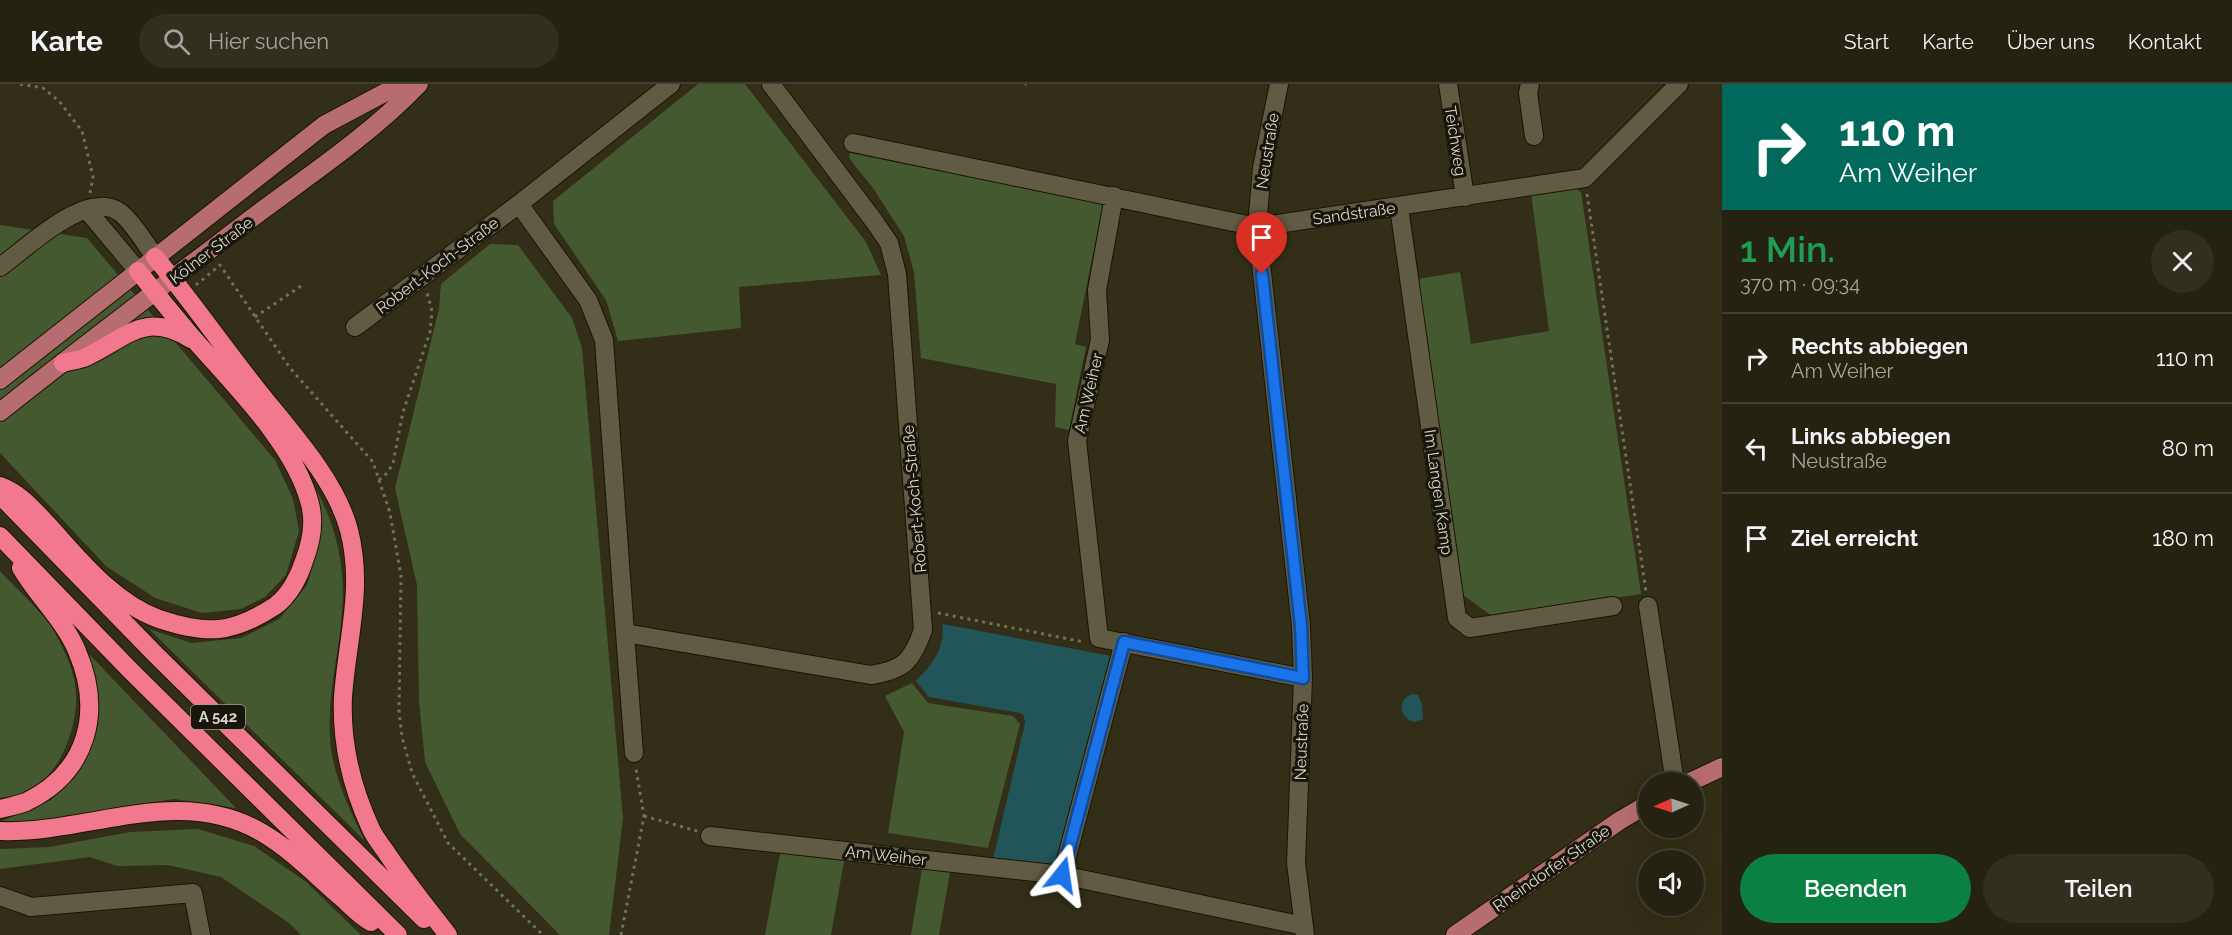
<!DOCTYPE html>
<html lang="de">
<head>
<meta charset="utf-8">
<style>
  body { margin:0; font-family:Raleway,sans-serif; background:#322f1f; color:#f1f3f6; height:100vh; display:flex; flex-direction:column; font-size:22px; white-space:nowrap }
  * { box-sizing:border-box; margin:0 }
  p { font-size:20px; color:#a4a49f }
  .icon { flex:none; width:33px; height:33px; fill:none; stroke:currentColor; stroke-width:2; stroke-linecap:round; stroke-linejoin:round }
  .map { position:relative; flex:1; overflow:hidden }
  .side { display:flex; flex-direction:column; background:#262211; width:510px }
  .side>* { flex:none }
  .banner { background:#00695c; color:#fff; overflow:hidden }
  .needle { width:39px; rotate:267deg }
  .fabs { position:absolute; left:1638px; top:688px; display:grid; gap:12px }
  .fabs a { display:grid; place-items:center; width:66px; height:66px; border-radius:50%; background:#262211; box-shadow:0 6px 24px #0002,0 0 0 2px #423f31; font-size:30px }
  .pin { position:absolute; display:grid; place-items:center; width:51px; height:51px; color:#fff; margin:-62px -26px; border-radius:50% 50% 50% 0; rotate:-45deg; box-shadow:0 0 6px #0007 }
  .pin .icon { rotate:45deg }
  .me { position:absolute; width:66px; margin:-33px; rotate:15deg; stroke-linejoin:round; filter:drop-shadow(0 0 4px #0008) }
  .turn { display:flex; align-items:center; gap:21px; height:126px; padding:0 18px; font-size:27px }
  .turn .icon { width:78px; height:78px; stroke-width:2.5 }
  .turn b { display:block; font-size:42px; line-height:51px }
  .round { display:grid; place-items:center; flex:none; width:63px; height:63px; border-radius:32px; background:#322f1f }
  .overview { display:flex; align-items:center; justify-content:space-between; height:102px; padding:0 18px }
  h1 { font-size:36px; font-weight:600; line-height:45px; color:#1e9e55 }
  .cta { display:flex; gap:12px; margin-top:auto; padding:12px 18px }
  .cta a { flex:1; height:69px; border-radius:36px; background:#0b8043; color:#fff; font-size:24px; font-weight:600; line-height:69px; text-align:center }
  .cta a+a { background:#322f1f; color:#f1f3f6 }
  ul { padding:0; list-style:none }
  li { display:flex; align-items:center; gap:18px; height:90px; padding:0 18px; border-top:2px solid #423f31 }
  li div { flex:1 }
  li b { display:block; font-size:22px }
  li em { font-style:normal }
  header { display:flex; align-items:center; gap:36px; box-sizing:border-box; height:84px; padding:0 30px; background:#262211; border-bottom:2px solid #423f31 }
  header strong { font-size:28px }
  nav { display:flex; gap:33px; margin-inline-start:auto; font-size:21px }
  .search { width:420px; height:54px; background:#322f1f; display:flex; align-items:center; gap:15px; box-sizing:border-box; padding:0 21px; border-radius:33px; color:#a4a49f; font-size:22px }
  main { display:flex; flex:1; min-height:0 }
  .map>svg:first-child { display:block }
  .green { fill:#455931 }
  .water { fill:#215559 }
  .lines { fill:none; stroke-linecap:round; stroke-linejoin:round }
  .minor-casing { stroke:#1a1602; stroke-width:20 }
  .major-casing { stroke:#1a1602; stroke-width:20 }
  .highway-casing { stroke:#1a1602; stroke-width:20 }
  .path { stroke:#726f5b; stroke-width:3; stroke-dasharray:3 4.5; stroke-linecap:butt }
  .minor { stroke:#615b44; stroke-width:18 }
  .major { stroke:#b76c70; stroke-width:18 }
  .highway { stroke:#f1788d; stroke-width:18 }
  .route-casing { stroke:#114b97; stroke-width:15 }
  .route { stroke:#1a73e8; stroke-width:10 }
  .labels { text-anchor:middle; stroke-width:6; stroke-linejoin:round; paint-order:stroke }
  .shield { fill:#18160c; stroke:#a09d90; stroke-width:1.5 }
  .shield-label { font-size:15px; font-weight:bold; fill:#dad7c9 }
  .street-label { font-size:16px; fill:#dad7c9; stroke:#18160c }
</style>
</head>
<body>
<header>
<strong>Karte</strong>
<div class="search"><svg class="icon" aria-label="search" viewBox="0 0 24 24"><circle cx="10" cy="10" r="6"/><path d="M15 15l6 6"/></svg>Hier suchen</div>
<nav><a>Start</a><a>Karte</a><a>Über uns</a><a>Kontakt</a></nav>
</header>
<main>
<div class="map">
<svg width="1722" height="851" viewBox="0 0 1722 851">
  <rect width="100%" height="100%" fill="#322e17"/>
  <!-- green -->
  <path class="green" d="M 698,0 L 745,0 L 866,158 L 881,191 L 739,203 L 741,244 L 618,257 L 606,216 L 554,140 L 553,117 Z
    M 850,69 L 1103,120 L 1075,260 L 1086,263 L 1069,346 L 1055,343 L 1056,300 L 921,274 L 914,188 L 904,152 L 873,104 L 849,74 Z
    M 1571,102 L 1581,108 L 1641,510 L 1492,532 L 1463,511 L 1418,195 L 1460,188 L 1471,260 L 1549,247 L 1531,108 Z
    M 0,141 L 87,154 L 275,376 L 293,415 L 299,447 L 286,491 L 265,513 L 241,525 L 202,529 L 155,514 L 106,482 L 0,369 Z
    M 490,160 L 518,161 L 572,234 L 582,264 L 623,734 L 609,851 L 560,851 L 460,750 L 425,678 L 419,617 L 417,501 L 395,404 L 439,225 L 441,200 Z
    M 316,405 C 334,439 343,472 343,511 C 342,564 323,618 332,671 C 338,702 351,729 365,757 L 149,545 L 191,559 L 241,554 L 279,535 L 307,501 L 319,461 Z
    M 0,487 C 14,502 43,529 53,545 C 62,562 72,581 75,600 C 81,637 62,691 27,708 C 20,712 8,712 0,714 Z
    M 89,570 L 236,724 L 174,715 L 27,739 L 2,737 L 51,716 L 83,678 L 98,638 L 96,599 Z
    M 912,599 L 928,619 L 1013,632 L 1020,640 L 988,764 L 888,749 L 904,648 L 885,612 Z
    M 198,745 L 254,762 L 305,797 L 361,851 L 301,851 L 289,839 L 221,793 L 168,781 L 117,782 L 90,773 L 0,785 L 0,765 L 49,763 L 130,748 Z
    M 780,769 L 844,777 L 831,851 L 765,851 Z
    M 922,785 L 950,788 L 939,851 L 911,851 Z"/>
  <!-- water -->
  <path class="water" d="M 943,540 L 1111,572 L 1056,780 L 993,775 L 1025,639 L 1024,632 L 1020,629 L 929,613 L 916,597 C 927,585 939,573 942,555 C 943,551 942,545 943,540 Z
    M 1413,610 L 1418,611 L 1422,620 L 1423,635 L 1414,638 C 1399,634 1396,615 1413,610 Z"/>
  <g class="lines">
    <!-- minor casing -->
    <g class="minor-casing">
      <path id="minor" d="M 671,0 L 519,120 L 588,216 L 604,256 L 625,549 L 871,591 C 904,586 912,577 923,546 L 897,190 L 889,159 L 874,137 L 771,0
        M 1279,0 L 1262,84 L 1257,143 L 1301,542 L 1303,594 L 1296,779 L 1305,851
        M 1448,0 L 1465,113
        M 1530,0 L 1528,9 L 1534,52
        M 853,59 L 1257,143 L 1585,94 L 1679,0
        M 1114,112 L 1097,206 L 1100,256 L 1077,357 L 1099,554 L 1303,594
        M 1399,123 L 1457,534 L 1470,544 L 1613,522
        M 87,126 L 138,187
        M 0,183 C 26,165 87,103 121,129 C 134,140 145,159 155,173
        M 355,243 L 519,120
        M 1648,522 L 1675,699
        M 625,549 L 634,669
        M 710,752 L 1062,791 L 1304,842
        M 1062,791 L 1124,558
        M 0,812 L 31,823 L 193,809 L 201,851"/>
    </g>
    <!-- major casing -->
    <g class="major-casing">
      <path id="major" d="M 0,296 L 324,41 L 401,0
        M 0,328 C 85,260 173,194 260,128 C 314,88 372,49 419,0
        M 1688,699 L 1722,683
        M 1455,851 L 1619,737 L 1648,720"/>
    </g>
    <!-- highway casing -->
    <g class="highway-casing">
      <path id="highway" d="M 155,173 C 189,214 219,257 252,299 C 285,342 335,393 349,446 C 364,504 347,555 343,613 C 341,658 352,704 371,745 C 375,754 383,763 388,771 C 407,799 428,825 448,851
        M 63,279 C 70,277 79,276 86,273 C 127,254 144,226 191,255
        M 0,402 C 20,409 34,426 49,442 C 80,476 114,519 159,535 C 207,551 232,550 275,522 C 289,512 299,493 304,477 C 311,459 315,439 310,420 C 296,363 237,304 199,261 C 178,237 158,212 138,187
        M 0,411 L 157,572 L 424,835
        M 0,452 L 131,587 L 398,851
        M 0,725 C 9,723 18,721 26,718 C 88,688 103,628 77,567 C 64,536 38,513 21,484
        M 0,747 C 89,750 177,700 261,748 C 292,766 316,792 343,815 C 352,823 360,832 371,838"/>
    </g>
    <!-- path -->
    <path class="path" d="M 20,0 L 43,4 L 59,17 L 82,47 L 93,93 L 90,109
      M 1025,1 L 1026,0
      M 1587,110 L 1646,508
      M 196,201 L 220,181 L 290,284 L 373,378 L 390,429 L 401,492 L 399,627 L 402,653 L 412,689 L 448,759 L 543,851
      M 255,233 L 301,202
      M 379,396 L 388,388 L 393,379 L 403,328 L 430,248 L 432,227 L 427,209
      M 938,529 L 1084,558
      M 644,732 L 697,747
      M 621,851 L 644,732 L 636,685"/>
    <!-- minor -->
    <use href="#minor" class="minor"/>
    <!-- major -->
    <use href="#major" class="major"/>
    <!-- highway -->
    <use href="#highway" class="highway"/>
  </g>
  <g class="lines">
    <!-- route casing -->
    <g class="route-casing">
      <path id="route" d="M 1062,791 L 1124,558 L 1303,594 L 1301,542 L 1262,190"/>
    </g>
    <!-- route -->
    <use href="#route" class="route"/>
  </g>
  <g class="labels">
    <!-- shield labels -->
    <rect class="shield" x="191" y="621" width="54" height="24" rx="4.5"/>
    <g class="shield-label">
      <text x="218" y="638">A 542</text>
    </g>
    <!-- street labels -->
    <g class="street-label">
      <text transform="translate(1456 57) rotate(81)" y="6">Teichweg</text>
      <text transform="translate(1267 67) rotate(-81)" y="6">Neustraße</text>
      <text transform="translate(1354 129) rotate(-8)" y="6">Sandstraße</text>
      <text transform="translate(211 166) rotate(-37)" y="6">Kölner Straße</text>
      <text transform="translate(437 181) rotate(-37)" y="6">Robert-Koch-Straße</text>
      <text transform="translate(1088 309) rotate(-77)" y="6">Am Weiher</text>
      <text transform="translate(1439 408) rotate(82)" y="6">Im Langen Kamp</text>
      <text transform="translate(914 415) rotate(-95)" y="6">Robert-Koch-Straße</text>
      <text transform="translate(1301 658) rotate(-88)" y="6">Neustraße</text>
      <text transform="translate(886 771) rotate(6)" y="6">Am Weiher</text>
      <text transform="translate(1551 784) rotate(-35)" y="6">Rheindorfer Straße</text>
    </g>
  </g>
</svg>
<div class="fabs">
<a><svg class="needle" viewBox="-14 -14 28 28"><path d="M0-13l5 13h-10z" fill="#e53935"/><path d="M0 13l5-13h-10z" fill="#a4a49f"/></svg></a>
<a><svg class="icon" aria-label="sound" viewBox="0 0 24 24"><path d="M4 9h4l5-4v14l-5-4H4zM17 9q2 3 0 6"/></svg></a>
</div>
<div class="pin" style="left:1262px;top:190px;background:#d93025"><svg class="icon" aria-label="arrive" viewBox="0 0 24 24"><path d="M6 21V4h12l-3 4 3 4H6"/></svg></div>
<svg class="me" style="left:1062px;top:791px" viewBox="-20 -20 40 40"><path d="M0-17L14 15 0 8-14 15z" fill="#1a73e8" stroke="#fff" stroke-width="4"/></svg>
</div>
<section class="side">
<div class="banner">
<div class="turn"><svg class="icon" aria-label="right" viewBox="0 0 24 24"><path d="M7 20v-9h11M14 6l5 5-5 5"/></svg><div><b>110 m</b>Am Weiher</div></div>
</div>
<div class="overview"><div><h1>1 Min.</h1><p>370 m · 09:34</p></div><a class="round"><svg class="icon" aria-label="close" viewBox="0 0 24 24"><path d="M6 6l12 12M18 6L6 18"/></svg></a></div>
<ul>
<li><svg class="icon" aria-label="right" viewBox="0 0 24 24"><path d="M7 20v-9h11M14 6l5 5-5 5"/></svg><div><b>Rechts abbiegen</b><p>Am Weiher</p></div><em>110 m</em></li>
<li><svg class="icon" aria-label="left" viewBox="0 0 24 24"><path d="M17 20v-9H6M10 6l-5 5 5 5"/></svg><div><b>Links abbiegen</b><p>Neustraße</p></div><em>80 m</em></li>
<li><svg class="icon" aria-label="arrive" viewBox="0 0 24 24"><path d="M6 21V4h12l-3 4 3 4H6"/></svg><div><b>Ziel erreicht</b></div><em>180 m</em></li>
</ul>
<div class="cta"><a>Beenden</a><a>Teilen</a></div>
</section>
</main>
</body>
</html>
